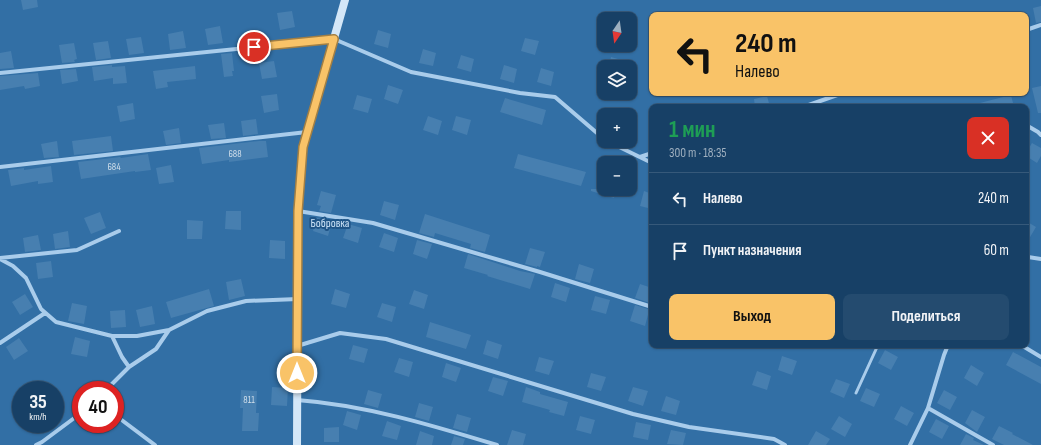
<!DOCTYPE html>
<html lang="ru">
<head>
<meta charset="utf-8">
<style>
  body { margin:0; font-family:"Sofia Sans Condensed",sans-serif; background:#244b6f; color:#f1f3f6; height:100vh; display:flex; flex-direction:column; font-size:15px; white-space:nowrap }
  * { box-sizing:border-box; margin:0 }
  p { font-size:13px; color:#9eafbf }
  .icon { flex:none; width:22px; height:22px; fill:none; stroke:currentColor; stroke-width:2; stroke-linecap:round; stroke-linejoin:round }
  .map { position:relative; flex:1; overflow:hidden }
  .sheet { position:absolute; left:649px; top:104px; width:380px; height:244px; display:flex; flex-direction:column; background:#174066; border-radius:8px; box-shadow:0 1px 3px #0004,0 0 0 1px #36597a }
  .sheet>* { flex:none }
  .banner { position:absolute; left:649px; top:12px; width:380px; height:84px; border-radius:8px; box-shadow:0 1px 3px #0004,0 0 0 1px #36597a; background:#f9c368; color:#111; overflow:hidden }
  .needle { width:26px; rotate:193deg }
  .tools { position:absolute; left:597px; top:12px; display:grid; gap:8px }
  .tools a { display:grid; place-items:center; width:40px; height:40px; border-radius:8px; background:#174066; box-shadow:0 1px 3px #0004,0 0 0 1px #36597a; font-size:20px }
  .speed { position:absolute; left:12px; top:381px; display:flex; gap:8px; font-size:20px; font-weight:700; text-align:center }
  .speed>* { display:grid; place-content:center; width:52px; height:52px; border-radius:50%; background:#174066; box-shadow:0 1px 3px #0004,0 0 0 1px #36597a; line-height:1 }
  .speed small { font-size:10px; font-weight:400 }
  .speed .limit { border:6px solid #d22; background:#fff; color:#111 }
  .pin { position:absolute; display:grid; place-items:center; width:34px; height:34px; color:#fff; margin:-17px; border:2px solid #fff; border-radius:50%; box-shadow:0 1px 4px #0007 }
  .me { position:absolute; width:44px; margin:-22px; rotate:0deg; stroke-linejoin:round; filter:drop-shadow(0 0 3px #0008) }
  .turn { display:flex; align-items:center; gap:14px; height:84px; padding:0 20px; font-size:18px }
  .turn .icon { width:52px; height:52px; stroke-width:2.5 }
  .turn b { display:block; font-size:28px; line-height:34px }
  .round { display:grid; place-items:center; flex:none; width:42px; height:42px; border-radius:8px; background:#244b6f }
  .summary { display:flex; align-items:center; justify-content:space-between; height:68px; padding:0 20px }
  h1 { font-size:24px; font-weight:700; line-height:30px; color:#1e9e55 }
  .action { display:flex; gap:8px; margin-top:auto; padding:8px 20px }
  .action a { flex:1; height:46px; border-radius:8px; background:#f9c368; color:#111; font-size:16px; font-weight:700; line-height:46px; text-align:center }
  .action a+a { background:#244b6f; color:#f1f3f6 }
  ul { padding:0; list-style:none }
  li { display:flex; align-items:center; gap:12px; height:52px; padding:0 20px; border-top:1px solid #36597a }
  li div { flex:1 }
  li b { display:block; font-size:15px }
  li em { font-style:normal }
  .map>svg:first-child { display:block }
  .green { fill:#326fa5; fill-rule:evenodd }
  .building { fill:#477fb0 }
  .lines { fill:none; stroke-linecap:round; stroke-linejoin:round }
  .lane { stroke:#a9cceb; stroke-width:3 }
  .street { stroke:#a9cceb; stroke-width:4 }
  .secondary { stroke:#d4e7f8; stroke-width:8 }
  .route-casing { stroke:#a27f44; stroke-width:10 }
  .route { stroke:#f9c368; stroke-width:7 }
  .labels { text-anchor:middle; stroke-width:4; stroke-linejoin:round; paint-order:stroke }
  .number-label { font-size:10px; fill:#d1dfeb }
  .park-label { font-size:12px; fill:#cde4f8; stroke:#1f5588 }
</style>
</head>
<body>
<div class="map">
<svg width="1041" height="445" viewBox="0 0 1041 445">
  <rect width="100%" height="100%" fill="#1f5588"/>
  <!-- green -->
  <path class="green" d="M 0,0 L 1041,0 L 1041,445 L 0,445 ZM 652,15 L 1026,15 L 1026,93 L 652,93 ZM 604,19 L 630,19 L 630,45 L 604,45 ZM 604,67 L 630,67 L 630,93 L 604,93 ZM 652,107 L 1026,107 L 1026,345 L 652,345 ZM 604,115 L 630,115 L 630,141 L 604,141 ZM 604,163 L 630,163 L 630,189 L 604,189 ZM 21,390 L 55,390 L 55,424 L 21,424 ZM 81,390 L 115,390 L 115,424 L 81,424 Z"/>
  <!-- building -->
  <path class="building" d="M 21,0 L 37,0 L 38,7 L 23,10 Z
    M 1041,6 L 1041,22 L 1036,23 L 1033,8 Z
    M 292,11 L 295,27 L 280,30 L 277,13 Z
    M 220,26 L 223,43 L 208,45 L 205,29 Z
    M 378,30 L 391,34 L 388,48 L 374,44 Z
    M 183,31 L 186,48 L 170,50 L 168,34 Z
    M 141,37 L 144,53 L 129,55 L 126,39 Z
    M 525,38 L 539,41 L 535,55 L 521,51 Z
    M 108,41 L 111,58 L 96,60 L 93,43 Z
    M 74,43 L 77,59 L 74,60 L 75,62 L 62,63 L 59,45 Z
    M 423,49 L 436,53 L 433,66 L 419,63 Z
    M 11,51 L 14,68 L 0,69 L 0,53 Z
    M 232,53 L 234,71 L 232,71 L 233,76 L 224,77 L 221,54 Z
    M 461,55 L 474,59 L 471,72 L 457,68 Z
    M 611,57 L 625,61 L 623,67 L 609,67 Z
    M 274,61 L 277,77 L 262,79 L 259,63 Z
    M 112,65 L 112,67 L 125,66 L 127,83 L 113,84 L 113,78 L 94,81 L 92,67 Z
    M 504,65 L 517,69 L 514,83 L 500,79 Z
    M 195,66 L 196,79 L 167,82 L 168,87 L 156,89 L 153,71 Z
    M 541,68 L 554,72 L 551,86 L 537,82 Z
    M 76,69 L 78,81 L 62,84 L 60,70 Z
    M 38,73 L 40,86 L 25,89 L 24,86 L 0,90 L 0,76 Z
    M 388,85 L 403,90 L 398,104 L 384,99 Z
    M 1041,86 L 1041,113 L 1038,113 L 1032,88 Z
    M 277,94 L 279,110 L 264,113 L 261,96 Z
    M 357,95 L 372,99 L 368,113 L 353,109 Z
    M 1011,95 L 1014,107 L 976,107 L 976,104 Z
    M 767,96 L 770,107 L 755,107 L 754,99 Z
    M 505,98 L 546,110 L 542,125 L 500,112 Z
    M 133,103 L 135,119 L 120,122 L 117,106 Z
    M 428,116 L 442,121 L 438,135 L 423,130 Z
    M 456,116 L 471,120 L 467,135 L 452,130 Z
    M 256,119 L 258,134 L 243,136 L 241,121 Z
    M 224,123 L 226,138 L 211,139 L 208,125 Z
    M 179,128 L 181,143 L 166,145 L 163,131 Z
    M 111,136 L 113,151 L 74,155 L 72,141 Z
    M 57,141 L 59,157 L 44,158 L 41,144 Z
    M 259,141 L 266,141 L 268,157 L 229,162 L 229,160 L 202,164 L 199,148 Z
    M 1032,143 L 1041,148 L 1041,156 L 1037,163 L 1026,156 L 1026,153 Z
    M 148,154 L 151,170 L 135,172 L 135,171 L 81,179 L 78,162 L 120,157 L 121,158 Z
    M 518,154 L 586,172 L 581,186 L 514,168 Z
    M 171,165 L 174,182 L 159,184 L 156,168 Z
    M 51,166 L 53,182 L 38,184 L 38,181 L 11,186 L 8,170 L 24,168 L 24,170 Z
    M 591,189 L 616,189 L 614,198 L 591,191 Z
    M 321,191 L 336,195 L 331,213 L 319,211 L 321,206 L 317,205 Z
    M 644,191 L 652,194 L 652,209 L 640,206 Z
    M 384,201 L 399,205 L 395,220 L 380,215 Z
    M 226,211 L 241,211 L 241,230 L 225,229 Z
    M 100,212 L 106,228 L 91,234 L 84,218 Z
    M 425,214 L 490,235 L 485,252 L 470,248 L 471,244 L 435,233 L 434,237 L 419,233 Z
    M 317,218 L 332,221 L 328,236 L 313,231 Z
    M 187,220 L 203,221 L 202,239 L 187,239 Z
    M 1026,221 L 1036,227 L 1026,244 Z
    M 348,224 L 362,228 L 358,243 L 343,238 Z
    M 68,231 L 70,247 L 55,249 L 53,234 Z
    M 384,233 L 398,238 L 394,252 L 379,247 Z
    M 38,235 L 41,250 L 25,252 L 23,238 Z
    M 270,240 L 285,241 L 285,259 L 269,258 Z
    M 417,240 L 432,244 L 427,259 L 413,254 Z
    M 530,248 L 545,252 L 540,267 L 537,266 L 537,267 L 525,264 Z
    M 468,254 L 520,271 L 535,274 L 530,289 L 487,276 L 488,275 L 464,268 Z
    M 51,261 L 53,277 L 38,279 L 36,263 Z
    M 579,264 L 594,269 L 590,283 L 575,279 Z
    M 241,279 L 245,296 L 229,300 L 226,282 Z
    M 555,283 L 570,288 L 566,302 L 551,297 Z
    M 640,284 L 652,288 L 652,296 L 650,303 L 635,298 Z
    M 209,289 L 214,306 L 171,318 L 166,302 Z
    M 335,289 L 350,294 L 346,308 L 331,304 Z
    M 414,290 L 428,295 L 424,309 L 409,304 Z
    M 25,294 L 33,307 L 20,315 L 12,302 Z
    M 595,296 L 610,300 L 606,314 L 591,310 Z
    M 72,303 L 87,306 L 84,324 L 68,321 Z
    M 382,303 L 396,307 L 392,322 L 377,317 Z
    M 635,305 L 648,309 L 648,311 L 649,311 L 645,326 L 630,321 Z
    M 152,306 L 155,324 L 140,327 L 136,310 Z
    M 125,310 L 126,327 L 111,328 L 110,311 Z
    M 430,322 L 471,335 L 466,349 L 426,337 Z
    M 75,337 L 90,341 L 87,357 L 71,354 Z
    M 19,338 L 28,351 L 14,360 L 6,347 Z
    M 487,340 L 502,345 L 498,359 L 483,354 Z
    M 353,345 L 368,349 L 364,363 L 349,359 Z
    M 885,350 L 898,357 L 891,370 L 878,363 Z
    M 1013,352 L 1041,367 L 1041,384 L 1006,365 Z
    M 782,356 L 797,361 L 792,375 L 778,370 Z
    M 539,357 L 554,361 L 549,375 L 535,371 Z
    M 399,358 L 413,362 L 409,377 L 394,372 Z
    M 446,363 L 461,368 L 456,382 L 442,377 Z
    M 971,365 L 984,373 L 977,386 L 964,378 Z
    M 757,371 L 771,376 L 767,390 L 752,385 Z
    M 591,373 L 606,377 L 601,391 L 587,387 Z
    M 493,377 L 508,381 L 503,396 L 488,391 Z
    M 836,379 L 850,384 L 844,398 L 830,392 Z
    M 272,387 L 288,388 L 287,406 L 271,405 Z
    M 526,387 L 540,392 L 540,394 L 568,402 L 564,416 L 549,412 L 550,410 L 522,402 Z
    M 633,387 L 648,391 L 643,406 L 628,401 Z
    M 866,388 L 880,394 L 874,407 L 860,401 Z
    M 241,390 L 257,391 L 256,413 L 259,413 L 258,431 L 242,431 L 243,408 L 240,408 Z
    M 368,390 L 382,394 L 378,408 L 364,404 Z
    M 944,390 L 957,397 L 950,410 L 937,403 Z
    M 666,396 L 680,401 L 676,415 L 661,411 Z
    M 419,403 L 433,407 L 429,421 L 415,417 Z
    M 901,406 L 914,413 L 907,426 L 894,419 Z
    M 972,410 L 985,417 L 977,432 L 965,423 Z
    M 347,411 L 361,415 L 357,430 L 343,425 Z
    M 457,414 L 471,418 L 467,432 L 453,428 Z
    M 580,416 L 595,420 L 591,434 L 576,430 Z
    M 839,416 L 852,424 L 845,437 L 831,429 Z
    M 936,419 L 949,426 L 942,439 L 929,432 Z
    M 387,421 L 401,426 L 397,440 L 382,436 Z
    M 636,422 L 651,425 L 648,440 L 633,437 Z
    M 999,426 L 1013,433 L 1012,434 L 1033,445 L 1004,445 L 992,439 Z
    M 339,427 L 339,442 L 324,442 L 324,428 Z
    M 512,430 L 526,434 L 523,445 L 507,445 Z
    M 671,430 L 686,433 L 683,445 L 667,444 Z
    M 420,431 L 434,436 L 432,445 L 416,445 Z
    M 816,431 L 830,439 L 826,445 L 808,445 Z
    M 966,434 L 974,438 L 973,440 L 984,445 L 960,445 Z
    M 454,436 L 465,439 L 463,445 L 451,445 Z"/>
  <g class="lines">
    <!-- lane -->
    <path class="lane" d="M 856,393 L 878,345"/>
    <!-- street -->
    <path class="street" d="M 1026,30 L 1041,25
      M 0,73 L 334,39 L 411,72 L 520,93 L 555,97 L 604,139
      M 803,107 L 843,93
      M 1026,125 L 1038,132 L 1041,135
      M 607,141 L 652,163
      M 640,157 L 652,153
      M 0,167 L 307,132
      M 298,211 L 373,223 L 540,272 L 652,307
      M 0,258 L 77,250 L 119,231
      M 1026,258 L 1028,257 L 1041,259
      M 0,259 L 13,266 L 26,278 L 41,309 L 56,322 L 112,336 L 137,336 L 169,330 L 207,311 L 246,301 L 298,299
      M 112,336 L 122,357 L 129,367
      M 0,343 L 45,313
      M 1021,345 L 1041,357
      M 297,346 L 340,333 L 386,339 L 633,414 L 689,427 L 774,439 L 785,445
      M 106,390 L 129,367 L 156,349 L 169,330
      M 297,400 C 365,405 431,425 497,445
      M 928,408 L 993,445
      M 115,415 L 155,445
      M 36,445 L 42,442 L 81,413
      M 910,445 L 928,408 L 944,355 L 948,345"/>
    <!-- secondary -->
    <path class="secondary" d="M 297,445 L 298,211 L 303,147 L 345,0"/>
  </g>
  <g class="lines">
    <!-- route casing -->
    <g class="route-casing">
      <path id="route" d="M 254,47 L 334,39 L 303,147 L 298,211 L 297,373"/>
    </g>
    <!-- route -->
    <use href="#route" class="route"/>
  </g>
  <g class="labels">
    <!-- number labels -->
    <g class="number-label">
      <text x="235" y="157">688</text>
      <text x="114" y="170">684</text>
      <text x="249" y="403">811</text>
    </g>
    <!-- park labels -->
    <g class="park-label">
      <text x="330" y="227">Бобровка</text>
    </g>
  </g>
</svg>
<div class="tools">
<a><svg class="needle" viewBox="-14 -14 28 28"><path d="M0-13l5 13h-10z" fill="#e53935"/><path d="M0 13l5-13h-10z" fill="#9eafbf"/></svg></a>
<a><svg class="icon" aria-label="layers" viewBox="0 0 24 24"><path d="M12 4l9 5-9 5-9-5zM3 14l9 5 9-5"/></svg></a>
<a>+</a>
<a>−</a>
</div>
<div class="speed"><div>35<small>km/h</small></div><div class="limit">40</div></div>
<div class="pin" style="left:254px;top:47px;background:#d93025"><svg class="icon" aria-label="arrive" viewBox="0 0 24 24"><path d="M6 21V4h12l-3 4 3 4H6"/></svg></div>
<svg class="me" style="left:297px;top:373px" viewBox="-20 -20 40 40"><circle r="17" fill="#f9c368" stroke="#fff" stroke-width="3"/><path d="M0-11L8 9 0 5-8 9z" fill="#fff"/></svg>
<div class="banner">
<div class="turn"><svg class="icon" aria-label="left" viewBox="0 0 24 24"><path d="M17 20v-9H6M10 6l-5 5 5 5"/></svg><div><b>240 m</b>Налево</div></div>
</div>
<section class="sheet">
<div class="summary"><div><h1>1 мин</h1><p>300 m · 18:35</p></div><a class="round" style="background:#d93025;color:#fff"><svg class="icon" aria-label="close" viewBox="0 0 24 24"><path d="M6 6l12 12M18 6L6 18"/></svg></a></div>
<ul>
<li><svg class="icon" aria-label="left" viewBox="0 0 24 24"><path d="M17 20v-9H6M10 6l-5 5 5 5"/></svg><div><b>Налево</b></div><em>240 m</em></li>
<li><svg class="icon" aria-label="arrive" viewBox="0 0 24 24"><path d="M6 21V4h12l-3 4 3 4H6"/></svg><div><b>Пункт назначения</b></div><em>60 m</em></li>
</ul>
<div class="action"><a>Выход</a><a>Поделиться</a></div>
</section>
</div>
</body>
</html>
